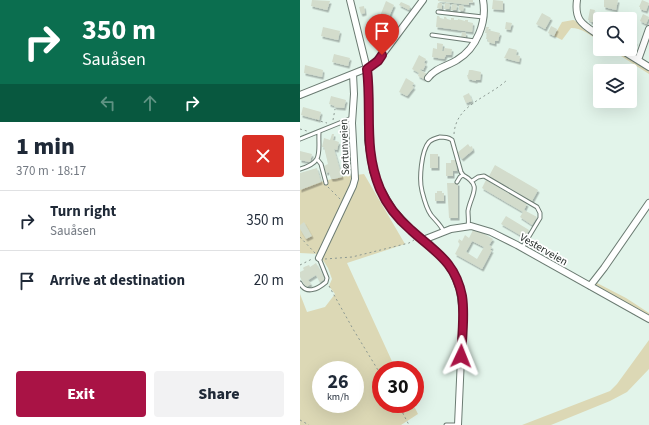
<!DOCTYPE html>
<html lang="en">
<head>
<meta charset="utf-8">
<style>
  body { margin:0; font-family:"Source Sans 3",sans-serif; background:#f2f2f3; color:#1f2937; height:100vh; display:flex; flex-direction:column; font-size:15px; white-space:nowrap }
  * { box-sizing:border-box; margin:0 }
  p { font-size:13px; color:#747a83 }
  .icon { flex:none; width:22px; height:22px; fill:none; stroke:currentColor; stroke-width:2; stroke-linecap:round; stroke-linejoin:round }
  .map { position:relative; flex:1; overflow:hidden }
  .details { display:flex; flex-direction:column; background:#fff; width:300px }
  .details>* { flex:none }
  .guide { background:#0b6e4f; color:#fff; overflow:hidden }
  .tools { position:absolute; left:293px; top:12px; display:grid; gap:8px }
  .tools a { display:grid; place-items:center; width:44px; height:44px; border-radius:4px; background:#fff; box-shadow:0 4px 16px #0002; font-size:20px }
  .speed { position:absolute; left:12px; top:361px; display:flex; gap:8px; font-size:20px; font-weight:700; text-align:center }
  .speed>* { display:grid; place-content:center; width:52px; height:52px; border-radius:50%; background:#fff; box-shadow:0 4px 16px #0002; line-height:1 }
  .speed small { font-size:10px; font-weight:400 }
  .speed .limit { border:6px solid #d22; background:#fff; color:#111 }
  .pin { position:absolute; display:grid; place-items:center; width:34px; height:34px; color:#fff; margin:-41px -17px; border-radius:50% 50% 50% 0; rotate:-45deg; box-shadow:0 0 4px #0007 }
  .pin .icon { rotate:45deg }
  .me { position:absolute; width:44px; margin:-22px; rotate:2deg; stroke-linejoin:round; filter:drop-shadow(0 0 3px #0008) }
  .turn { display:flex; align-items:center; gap:14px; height:84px; padding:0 16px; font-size:18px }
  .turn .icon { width:52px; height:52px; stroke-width:2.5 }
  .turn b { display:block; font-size:28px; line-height:34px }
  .lanes { display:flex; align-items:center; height:38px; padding:0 16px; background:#0003; justify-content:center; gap:20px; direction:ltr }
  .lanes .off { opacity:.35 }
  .round { display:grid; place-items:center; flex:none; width:42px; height:42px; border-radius:4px; background:#f2f2f3 }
  .head { display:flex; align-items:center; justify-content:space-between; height:68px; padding:0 16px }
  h1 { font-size:24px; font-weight:800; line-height:30px }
  .primary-button { display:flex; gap:8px; margin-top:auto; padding:8px 16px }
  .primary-button a { flex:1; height:46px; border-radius:4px; background:#a91345; color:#fff; font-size:16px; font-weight:800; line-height:46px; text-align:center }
  .primary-button a+a { background:#f2f2f3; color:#1f2937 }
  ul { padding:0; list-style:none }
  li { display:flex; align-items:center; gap:12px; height:60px; padding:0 16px; border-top:1px solid #e0e1e3 }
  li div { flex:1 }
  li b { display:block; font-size:15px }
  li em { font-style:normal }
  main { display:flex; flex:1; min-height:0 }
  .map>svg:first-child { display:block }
  .green { fill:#dcd8b5; fill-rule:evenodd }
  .building { fill:#d3dccc; fill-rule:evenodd; filter:url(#shadow) }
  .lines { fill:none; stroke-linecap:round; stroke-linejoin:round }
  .service-casing { stroke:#6b7b72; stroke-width:5 }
  .minor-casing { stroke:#6b7b72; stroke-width:8 }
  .path { stroke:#8c9992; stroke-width:1; stroke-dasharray:2 3; stroke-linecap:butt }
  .service { stroke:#fff; stroke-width:3 }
  .minor { stroke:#fff; stroke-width:6 }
  .route-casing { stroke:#6e0c2d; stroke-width:10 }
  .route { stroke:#a91345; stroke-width:7 }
  .labels { text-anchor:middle; stroke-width:3.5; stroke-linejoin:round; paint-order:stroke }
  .street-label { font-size:11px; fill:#272e2a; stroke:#fff }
</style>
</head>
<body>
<main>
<section class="details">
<div class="guide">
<div class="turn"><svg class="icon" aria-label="right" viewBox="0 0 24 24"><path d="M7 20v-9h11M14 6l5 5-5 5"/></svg><div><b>350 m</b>Sauåsen</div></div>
<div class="lanes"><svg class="icon off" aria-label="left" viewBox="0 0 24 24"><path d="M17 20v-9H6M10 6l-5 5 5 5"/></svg><svg class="icon off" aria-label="ahead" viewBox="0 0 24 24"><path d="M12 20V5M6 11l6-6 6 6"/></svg><svg class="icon" aria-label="right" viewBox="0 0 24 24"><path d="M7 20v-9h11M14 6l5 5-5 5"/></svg></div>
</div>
<div class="head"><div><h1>1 min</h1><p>370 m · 18:17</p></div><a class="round" style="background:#d93025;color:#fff"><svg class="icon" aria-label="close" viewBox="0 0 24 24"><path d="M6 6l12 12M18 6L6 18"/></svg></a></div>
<ul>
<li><svg class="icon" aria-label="right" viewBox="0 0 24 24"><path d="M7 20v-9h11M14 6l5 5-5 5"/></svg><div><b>Turn right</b><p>Sauåsen</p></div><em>350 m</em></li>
<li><svg class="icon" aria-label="arrive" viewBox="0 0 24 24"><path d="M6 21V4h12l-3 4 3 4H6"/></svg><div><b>Arrive at destination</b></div><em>20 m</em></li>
</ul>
<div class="primary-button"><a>Exit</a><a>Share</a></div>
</section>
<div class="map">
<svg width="349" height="425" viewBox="0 0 349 425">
  <defs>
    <filter id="shadow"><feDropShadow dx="1.5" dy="2.5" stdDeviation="0" flood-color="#0004"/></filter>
  </defs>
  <rect width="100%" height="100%" fill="#e2f4ea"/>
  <!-- green -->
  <path class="green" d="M 273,20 C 278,21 294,34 300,37 L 300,42 C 292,36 282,28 271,28 L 262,40 L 254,36 L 262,22 Z
    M 310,49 L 318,49 L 349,70 L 349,74 Z
    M 64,174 L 105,244 L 47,263 L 96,370 L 81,370 L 81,404 L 113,404 L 118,414 L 101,425 L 0,425 L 0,294 L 7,312 L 25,307 L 35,294 L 29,286 L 32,279 L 28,268 L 19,254 L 0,253 L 0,187 L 40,177 ZM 21,370 L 55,370 L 55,404 L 21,404 Z
    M 297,283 L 326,298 L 349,313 L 349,317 L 295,286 Z
    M 349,340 L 349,369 L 327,392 L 310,401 L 251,425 L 222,425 L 310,391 L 317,384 Z"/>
  <!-- building -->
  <path class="building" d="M 12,0 L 30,1 L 27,10 L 11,6 Z
    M 138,0 L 173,0 L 173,3 L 169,2 L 169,5 L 138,1 Z
    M 193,0 L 203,1 L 203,10 L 192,9 Z
    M 304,0 L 318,0 L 316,10 L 304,7 Z
    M 342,0 L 349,3 L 346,11 L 340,9 L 340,7 L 339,7 Z
    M 86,1 L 94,5 L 88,19 L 80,16 Z
    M 101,2 L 110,6 L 109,10 L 99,5 Z
    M 138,3 L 142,3 L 142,9 L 137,8 Z
    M 145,3 L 150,4 L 149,9 L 144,9 Z
    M 152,4 L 157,5 L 156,10 L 151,10 Z
    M 159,5 L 164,6 L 163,11 L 159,10 Z
    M 64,6 L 65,13 L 61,14 L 59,7 Z
    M 290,9 L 295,10 L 294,14 L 300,15 L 298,22 L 290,22 L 290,20 L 288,20 Z
    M 242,13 L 251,18 L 245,29 L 236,24 Z
    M 325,13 L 333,16 L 330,25 L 330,19 L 323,19 Z
    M 343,14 L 349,17 L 346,24 L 340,21 Z
    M 137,16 L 139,16 L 140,18 L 144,19 L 144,17 L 146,17 L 147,19 L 151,20 L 151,18 L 154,18 L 154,20 L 158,20 L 158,19 L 165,21 L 165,20 L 168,20 L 168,22 L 173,23 L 172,32 L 136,27 Z
    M 206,22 L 212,23 L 210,30 L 205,29 Z
    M 77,24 L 88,29 L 84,40 L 77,38 L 78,34 L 74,32 Z
    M 251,26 L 257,29 L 254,36 L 248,33 Z
    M 23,27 L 40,31 L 38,40 L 21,36 Z
    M 186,27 L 189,27 L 188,30 L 200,33 L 198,41 L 195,41 L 195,44 L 188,42 L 188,39 L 186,39 L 187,33 L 185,33 Z
    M 162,32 L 166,33 L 166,38 L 161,38 Z
    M 330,35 L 335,39 L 334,41 L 336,42 L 333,49 L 330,48 Z
    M 137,43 L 143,44 L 142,51 L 144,51 L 144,48 L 152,49 L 151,55 L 146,55 L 144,59 L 132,57 L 133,48 L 137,49 Z
    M 209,48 L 217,50 L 216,55 L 220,56 L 219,62 L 204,58 Z
    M 34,54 L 50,58 L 48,66 L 32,62 Z
    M 119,55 L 126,59 L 124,63 L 126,64 L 123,70 L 121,69 L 120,70 L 127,74 L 124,79 L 118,76 L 119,73 L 112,69 Z
    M 5,65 L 23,70 L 22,77 L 4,73 Z
    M 169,70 L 172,70 L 181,72 L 180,80 L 176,80 L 176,81 L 168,79 L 167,75 L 168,75 Z
    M 106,78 L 114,83 L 112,86 L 114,87 L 107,96 L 99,92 Z
    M 169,93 L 172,101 L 166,103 L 163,96 Z
    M 31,96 L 46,100 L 44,108 L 34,107 L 35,106 L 29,104 Z
    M 3,107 L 21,112 L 19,120 L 1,115 Z
    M 32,134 L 34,134 L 33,140 L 39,142 L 37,150 L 34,149 L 42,177 L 34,179 L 31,179 L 29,172 L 26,173 L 24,166 L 28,164 L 24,147 L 22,147 L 24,138 L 30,140 Z
    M 168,144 L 170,147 L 172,146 L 173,150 L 162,159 L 157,153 Z
    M 0,151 L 12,154 L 10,162 L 0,160 Z
    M 130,154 L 138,154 L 138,168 L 130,168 Z
    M 151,160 L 156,160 L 157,171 L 153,171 L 153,176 L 146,176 L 146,163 L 151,163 Z
    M 195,165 L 238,190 L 232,201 L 189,176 Z
    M 17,168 L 21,182 L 0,190 L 0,173 Z
    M 186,180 L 227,204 L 224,210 L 237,217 L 232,225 L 220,217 L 223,212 L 182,188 Z
    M 147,183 L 158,183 L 158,218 L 149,218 Z
    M 137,191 L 142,191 L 142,193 L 144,193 L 144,201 L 135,201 L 135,193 L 137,193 Z
    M 206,216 L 229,230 L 225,238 L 201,224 Z
    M 4,222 L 12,236 L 6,239 L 0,229 L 0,225 Z
    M 174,228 L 193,239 L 189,245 L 192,247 L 190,250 L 192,250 L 182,269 L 155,254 L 160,244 L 158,242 L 159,239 L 162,241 L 165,235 L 169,238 ZM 172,241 L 184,247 L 177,259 L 166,252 Z
    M 16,263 L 25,279 L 20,282 L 16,275 L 8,280 L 11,284 L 6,287 L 0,277 L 0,272 L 4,270 L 3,268 L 4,267 L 9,265 L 10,267 Z"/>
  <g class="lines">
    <!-- service casing -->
    <g class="service-casing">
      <path id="service" d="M 138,12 L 183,17
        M 132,35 L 175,41
        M 0,139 L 52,118
        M 17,159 L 21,164 L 26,183
        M 0,169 C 24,162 18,153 19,132
        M 172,181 L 178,177 L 184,176 L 237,207 L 240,213 L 240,218 L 222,248
        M 157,182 L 160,177 L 163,175 C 183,186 171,194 168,211 C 168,216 169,221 168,227
        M 144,232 C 141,225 136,221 131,215 C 126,208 124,199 122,191 C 119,180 121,151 129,142 C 132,139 136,138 140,137 C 145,137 148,137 152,140 L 161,172 L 163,175
        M 0,283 C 6,295 18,289 26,282 L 27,278 L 19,258
        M 146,425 L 158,425"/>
    </g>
    <!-- minor casing -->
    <g class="minor-casing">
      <path id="minor" d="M 50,0 L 67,69 L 69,89 L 68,140 L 73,171 L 81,190 L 93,210 L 112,231 L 130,245 L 145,260 L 154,274 L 160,290 L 163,313 L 158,425
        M 277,0 C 274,22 284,25 300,36
        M 320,49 L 349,67
        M 338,60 L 349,29
        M 128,78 C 135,68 148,66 157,60 C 177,48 187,22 183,0
        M 0,95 L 70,67 L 82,55 L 123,0
        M 123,240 L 151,229 L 171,226 L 191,232 L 217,245 L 349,319
        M 19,258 L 53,186 L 55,179 L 52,123 L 54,94 L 53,74
        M 290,286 L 304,268 L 349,203"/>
    </g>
    <!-- path -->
    <path class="path" d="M 16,120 L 27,123
      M 33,120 L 35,109
      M 0,129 L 7,131
      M 154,134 C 156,104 188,98 207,80
      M 28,187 L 40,199
      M 0,237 L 15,253
      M 25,259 L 52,257 L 109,243 L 114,240
      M 0,265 L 12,259
      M 29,286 L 53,329 L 81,375
      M 98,404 L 109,425
      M 0,420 L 9,425"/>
    <!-- service -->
    <use href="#service" class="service"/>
    <!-- minor -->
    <use href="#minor" class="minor"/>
  </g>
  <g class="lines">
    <!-- route casing -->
    <g class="route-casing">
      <path id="route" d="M 82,55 L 78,61 L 67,69 C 72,112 63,148 80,189 C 87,205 98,219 111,230 C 135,252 155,261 162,296 C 165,315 162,337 161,356"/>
    </g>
    <!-- route -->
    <use href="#route" class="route"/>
  </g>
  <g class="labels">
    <!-- street labels -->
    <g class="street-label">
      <text transform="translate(44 147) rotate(-92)" y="4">Sørtunveien</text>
      <text transform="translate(244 249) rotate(30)" y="4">Vesterveien</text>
    </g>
  </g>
</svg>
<div class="tools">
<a><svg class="icon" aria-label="search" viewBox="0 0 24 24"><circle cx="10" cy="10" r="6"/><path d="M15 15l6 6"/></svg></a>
<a><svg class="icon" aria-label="layers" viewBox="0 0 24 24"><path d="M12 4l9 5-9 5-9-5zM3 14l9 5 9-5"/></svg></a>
</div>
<div class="speed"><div>26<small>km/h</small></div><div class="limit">30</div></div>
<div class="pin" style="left:82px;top:55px;background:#d93025"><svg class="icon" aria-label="arrive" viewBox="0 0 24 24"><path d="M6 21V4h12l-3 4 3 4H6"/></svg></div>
<svg class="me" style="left:161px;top:356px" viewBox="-20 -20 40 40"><path d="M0-17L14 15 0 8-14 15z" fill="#a91345" stroke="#fff" stroke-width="4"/></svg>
</div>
</main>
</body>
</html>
